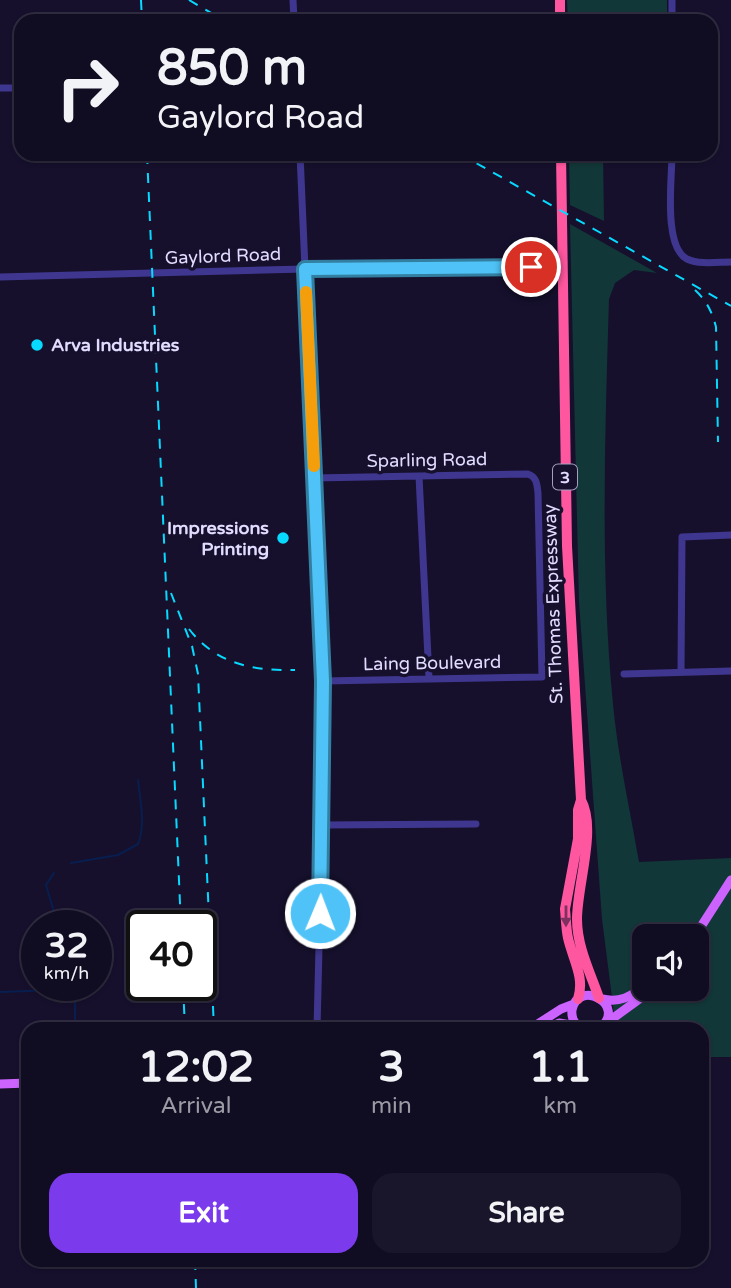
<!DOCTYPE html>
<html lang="en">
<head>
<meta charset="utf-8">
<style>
  body { margin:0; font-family:"Varela Round",sans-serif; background:#19152a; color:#f1f3f6; height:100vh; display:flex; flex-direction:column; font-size:26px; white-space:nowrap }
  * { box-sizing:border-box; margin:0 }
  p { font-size:23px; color:#9c9ba5 }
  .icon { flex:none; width:38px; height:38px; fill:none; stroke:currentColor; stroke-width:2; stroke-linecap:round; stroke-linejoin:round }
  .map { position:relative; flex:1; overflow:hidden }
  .panel { position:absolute; left:21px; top:1022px; width:688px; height:245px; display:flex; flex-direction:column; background:#100c22; border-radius:21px; box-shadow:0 2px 5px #0004,0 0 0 2px #302c40 }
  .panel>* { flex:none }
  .hud { position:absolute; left:14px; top:14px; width:704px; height:147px; border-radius:21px; box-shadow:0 2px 5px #0004,0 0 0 2px #302c40; background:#100c22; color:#f1f3f6; overflow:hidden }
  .tools { position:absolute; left:632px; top:924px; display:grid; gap:14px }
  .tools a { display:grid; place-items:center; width:77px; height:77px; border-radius:14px; background:#100c22; box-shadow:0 2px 5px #0004,0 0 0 2px #302c40; font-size:35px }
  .speed { position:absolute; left:21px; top:910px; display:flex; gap:14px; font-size:35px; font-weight:700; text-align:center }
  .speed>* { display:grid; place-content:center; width:91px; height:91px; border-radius:50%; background:#100c22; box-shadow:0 2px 5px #0004,0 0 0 2px #302c40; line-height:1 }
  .speed small { font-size:18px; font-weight:400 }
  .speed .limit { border:4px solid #111; border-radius:10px; background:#fff; color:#111 }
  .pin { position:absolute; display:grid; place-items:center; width:60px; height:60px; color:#fff; margin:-30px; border:4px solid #fff; border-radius:50%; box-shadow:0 2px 7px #0007 }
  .me { position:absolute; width:77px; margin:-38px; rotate:1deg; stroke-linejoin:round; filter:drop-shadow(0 0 5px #0008) }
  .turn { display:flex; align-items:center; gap:24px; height:147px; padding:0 28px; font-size:32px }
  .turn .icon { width:91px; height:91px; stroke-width:2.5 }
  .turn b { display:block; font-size:49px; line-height:60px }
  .eta { display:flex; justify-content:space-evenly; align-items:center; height:119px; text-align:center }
  .eta b { font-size:42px; font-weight:700; line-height:49px }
  .primary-button { display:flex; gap:14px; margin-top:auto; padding:14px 28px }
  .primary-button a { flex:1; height:80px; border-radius:21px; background:#7c3aed; color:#fff; font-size:28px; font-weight:700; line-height:80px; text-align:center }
  .primary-button a+a { background:#19152a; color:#f1f3f6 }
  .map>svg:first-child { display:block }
  .green { fill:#123738; fill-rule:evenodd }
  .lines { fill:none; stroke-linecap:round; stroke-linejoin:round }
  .stream { stroke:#071e4f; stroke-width:2 }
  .minor { stroke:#3f378f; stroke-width:7 }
  .major { stroke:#cc63ff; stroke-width:9 }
  .highway { stroke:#ff579f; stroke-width:10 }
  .rail { stroke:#08daff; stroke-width:2; stroke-dasharray:10 9; stroke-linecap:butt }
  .oneway { fill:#7f3060 }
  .route-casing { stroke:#337fa1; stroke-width:18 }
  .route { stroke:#4fc3f7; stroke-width:12 }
  .slow { stroke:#f59e0b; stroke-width:12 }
  .poi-dot { fill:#08daff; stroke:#16102d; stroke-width:2.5 }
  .labels { text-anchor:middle; stroke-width:7; stroke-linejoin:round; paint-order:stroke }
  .shield { fill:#16102d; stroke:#a59fc0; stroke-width:2 }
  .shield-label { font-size:16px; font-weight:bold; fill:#e2dcff }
  .street-label { font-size:18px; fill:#e2dcff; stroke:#16102d }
  .poi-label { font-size:18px; font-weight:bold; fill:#e2dcff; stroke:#16102d; text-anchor:start }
</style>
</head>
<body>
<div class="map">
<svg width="731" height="1288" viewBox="0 0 731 1288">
  <rect width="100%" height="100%" fill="#16102d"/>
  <!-- green -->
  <path class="green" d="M 567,0 L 667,0 L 667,21 L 568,21 Z
    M 569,154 L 603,154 L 604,221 L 570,205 Z
    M 570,224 L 657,273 L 634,270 L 615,283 L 609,299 C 605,434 600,570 613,704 C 618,757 630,810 639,862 L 731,858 L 731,1057 L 702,1057 L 702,1029 L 616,1029 L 602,919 L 579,602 ZM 644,936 L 696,936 L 696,989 L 644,989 Z"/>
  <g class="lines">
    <!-- stream -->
    <path class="stream" d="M 71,863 L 118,855 L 138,844 C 146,824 140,801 138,780
      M 54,873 L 46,885 L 55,915 L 55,926
      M 0,992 L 57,990 L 57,985
      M 75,1029 L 75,990"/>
    <!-- minor -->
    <path class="minor" d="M 293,0 L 294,21
      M 672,0 L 672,21
      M 0,88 L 21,88
      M 300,154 L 323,681 L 322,825 L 317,1029
      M 672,154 C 672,178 663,247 687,259 C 700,265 718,262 731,262
      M 0,277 L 305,269 L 531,267
      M 419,476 L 429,678
      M 314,478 L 528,474 C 537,477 537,485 538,493 L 542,677 L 323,681
      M 681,672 L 682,537 L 731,535
      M 624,674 L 731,671
      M 322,825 L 476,824"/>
    <!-- major -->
    <path class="major" d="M 695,936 L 731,880
      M 602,999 C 620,1003 630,997 644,986
      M 605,1024 L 653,989
      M 530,1029 L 561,1009 L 574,1004
      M 546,1029 L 559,1023 L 577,1026
      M 581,1029 C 575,1024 571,1019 572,1010 C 578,978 629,1005 599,1029
      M 0,1084 L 28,1083"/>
    <!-- highway -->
    <path class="highway" d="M 560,0 L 560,21
      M 561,154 L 567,546 L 581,800 L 578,810 L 578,839 L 565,909 C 566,919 566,929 568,938 C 573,960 585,977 578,999
      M 581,800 C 597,829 577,885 577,919 C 577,947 590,972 599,998"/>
    <!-- rail -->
    <path class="rail" d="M 141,0 L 142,21
      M 189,0 L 225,21
      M 147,154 L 181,926
      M 460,154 L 731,306
      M 695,290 C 707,301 712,312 716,327 L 718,442
      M 171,593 L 192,646 L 198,674 L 214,1029
      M 189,629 C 216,664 253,671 295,670
      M 183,985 L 185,1029
      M 195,1260 L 196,1288"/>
  </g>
  <!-- one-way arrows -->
  <defs><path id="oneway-solid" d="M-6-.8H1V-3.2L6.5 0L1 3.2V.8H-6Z" transform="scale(1.75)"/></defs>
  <use class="oneway" href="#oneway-solid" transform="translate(566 916) rotate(90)"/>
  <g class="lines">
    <!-- route casing -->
    <g class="route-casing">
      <path id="route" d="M 320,913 L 323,681 L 305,269 L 531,267"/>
    </g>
    <!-- route -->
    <use href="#route" class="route"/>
    <!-- slow -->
    <path class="slow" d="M 306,292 L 314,466"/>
  </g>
  <!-- markers -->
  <g class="poi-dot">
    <circle cx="37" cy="345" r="7"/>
    <circle cx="283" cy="538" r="7"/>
  </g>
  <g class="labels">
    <!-- shield labels -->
    <rect class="shield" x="553" y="464.5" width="24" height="25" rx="5"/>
    <g class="shield-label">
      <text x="565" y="483">3</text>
    </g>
    <!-- street labels -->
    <g class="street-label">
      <text transform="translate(223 256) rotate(-2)" y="6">Gaylord Road</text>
      <text transform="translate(427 460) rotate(-1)" y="6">Sparling Road</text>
      <text transform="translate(553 604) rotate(-92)" y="6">St. Thomas Expressway</text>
      <text transform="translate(432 663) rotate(-1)" y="6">Laing Boulevard</text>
    </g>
    <!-- poi labels -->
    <g class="poi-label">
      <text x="51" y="351">Arva Industries</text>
      <text x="269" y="534" text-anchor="end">Impressions<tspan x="269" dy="21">Printing</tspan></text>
    </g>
  </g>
</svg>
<div class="tools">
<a><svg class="icon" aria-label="sound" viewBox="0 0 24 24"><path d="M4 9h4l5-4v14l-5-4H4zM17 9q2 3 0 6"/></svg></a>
</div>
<div class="speed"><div>32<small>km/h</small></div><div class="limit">40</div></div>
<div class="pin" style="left:531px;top:267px;background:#d93025"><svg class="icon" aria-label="arrive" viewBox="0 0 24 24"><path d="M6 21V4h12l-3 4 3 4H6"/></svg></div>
<svg class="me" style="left:320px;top:913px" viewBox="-20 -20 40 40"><circle r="17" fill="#4fc3f7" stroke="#fff" stroke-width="3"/><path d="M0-11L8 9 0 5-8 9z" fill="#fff"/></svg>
<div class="hud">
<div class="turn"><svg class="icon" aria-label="right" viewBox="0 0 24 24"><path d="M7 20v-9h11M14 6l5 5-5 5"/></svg><div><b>850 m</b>Gaylord Road</div></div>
</div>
<section class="panel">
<div class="eta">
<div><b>12:02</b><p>Arrival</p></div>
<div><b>3</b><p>min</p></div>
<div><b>1.1</b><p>km</p></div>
</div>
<div class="primary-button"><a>Exit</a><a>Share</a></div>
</section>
</div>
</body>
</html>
